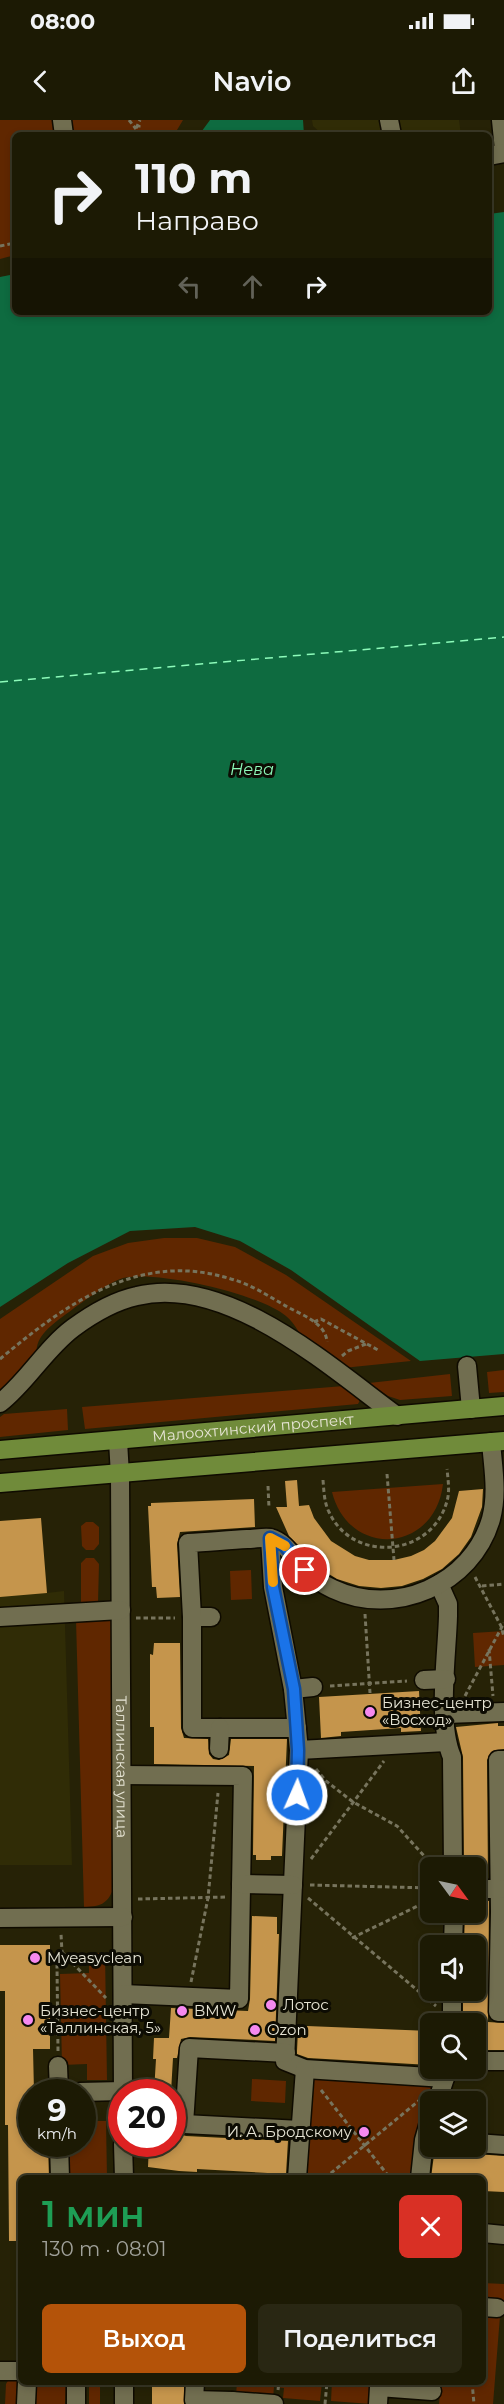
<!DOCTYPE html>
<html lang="ru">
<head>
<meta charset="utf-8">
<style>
  body { margin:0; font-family:Montserrat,sans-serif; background:#292713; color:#f1f3f6; height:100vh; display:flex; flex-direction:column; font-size:22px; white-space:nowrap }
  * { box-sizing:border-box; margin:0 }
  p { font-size:20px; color:#a0a19a }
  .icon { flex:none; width:33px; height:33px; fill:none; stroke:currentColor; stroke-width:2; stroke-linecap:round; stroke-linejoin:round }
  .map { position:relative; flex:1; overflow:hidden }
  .panel { position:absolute; left:18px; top:2055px; width:468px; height:210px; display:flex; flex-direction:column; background:#1c1a04; border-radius:9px; box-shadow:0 3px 9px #0003,0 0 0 2px #3a3826 }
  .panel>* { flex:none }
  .guide { position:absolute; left:12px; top:12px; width:480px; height:183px; border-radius:9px; box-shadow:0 3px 9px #0003,0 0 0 2px #3a3826; background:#1c1a04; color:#f1f3f6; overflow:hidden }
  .needle { width:39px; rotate:123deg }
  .tools { position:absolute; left:420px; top:1737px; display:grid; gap:12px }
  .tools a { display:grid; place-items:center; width:66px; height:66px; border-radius:9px; background:#1c1a04; box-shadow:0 3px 9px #0003,0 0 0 2px #3a3826; font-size:30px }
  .speed { position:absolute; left:18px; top:1959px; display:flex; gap:12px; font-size:30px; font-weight:700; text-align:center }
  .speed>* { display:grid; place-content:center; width:78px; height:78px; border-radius:50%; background:#1c1a04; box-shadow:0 3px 9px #0003,0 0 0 2px #3a3826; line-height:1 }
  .speed small { font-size:15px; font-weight:400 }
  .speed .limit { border:9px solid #d22; background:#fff; color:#111 }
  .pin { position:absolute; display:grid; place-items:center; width:51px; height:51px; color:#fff; margin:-26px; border:3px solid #fff; border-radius:50%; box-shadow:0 2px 6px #0007 }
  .me { position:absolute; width:66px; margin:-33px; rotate:2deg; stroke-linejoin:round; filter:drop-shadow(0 0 4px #0008) }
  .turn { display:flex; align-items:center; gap:21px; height:126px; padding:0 24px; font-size:27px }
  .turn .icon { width:78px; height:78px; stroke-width:2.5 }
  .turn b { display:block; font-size:42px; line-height:51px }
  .lanes { display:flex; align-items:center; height:57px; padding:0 24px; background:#0003; justify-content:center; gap:30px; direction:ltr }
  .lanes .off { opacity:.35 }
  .round { display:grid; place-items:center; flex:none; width:63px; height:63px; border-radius:9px; background:#292713 }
  .summary { display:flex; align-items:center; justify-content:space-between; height:102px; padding:0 24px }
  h1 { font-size:36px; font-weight:600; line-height:45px; color:#1e9e55 }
  .primary-button { display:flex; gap:12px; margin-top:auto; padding:12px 24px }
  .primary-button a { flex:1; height:69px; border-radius:9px; background:#b45309; color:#fff; font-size:24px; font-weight:600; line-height:69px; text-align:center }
  .primary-button a+a { background:#292713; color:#f1f3f6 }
  .status { display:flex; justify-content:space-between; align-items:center; height:42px; padding:0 30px; background:#1c1a04; direction:ltr }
  .status svg { height:16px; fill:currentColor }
  header { display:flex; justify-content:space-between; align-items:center; height:78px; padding:0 24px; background:#1c1a04; font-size:27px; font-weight:600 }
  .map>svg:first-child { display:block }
  .built { fill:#302c06 }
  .green { fill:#602700 }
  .water { fill:#0e6b40 }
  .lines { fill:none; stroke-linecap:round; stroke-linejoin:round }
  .ferry { stroke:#8dfbba; stroke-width:1.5; stroke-dasharray:8 6; stroke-linecap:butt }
  .building { fill:#c5954c }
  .minor-casing { stroke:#0f0b00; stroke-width:21 }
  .major-casing { stroke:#0f0b00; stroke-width:21 }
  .path { stroke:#77745d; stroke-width:3; stroke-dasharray:4.5 3; stroke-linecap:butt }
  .minor { stroke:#716e50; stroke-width:18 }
  .major { stroke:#708b3a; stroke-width:18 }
  .route-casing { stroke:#114b97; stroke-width:15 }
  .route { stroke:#1a73e8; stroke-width:10 }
  .slow { stroke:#f59e0b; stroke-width:10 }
  .poi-dot { fill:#f589ef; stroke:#0d0c03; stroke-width:2 }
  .labels { text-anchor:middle; stroke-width:6; stroke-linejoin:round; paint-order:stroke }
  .street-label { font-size:15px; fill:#e6e4d4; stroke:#0d0c03 }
  .poi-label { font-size:15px; fill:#e6e4d4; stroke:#0d0c03; text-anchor:start }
  .water-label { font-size:16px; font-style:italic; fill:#8dfbba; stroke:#0d0c03 }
</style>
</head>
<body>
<div class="status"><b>08:00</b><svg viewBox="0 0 49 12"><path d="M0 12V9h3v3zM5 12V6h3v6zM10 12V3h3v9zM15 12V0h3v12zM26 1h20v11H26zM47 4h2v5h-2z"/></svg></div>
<header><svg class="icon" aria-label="back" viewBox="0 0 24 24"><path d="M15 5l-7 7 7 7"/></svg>Navio<svg class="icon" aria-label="share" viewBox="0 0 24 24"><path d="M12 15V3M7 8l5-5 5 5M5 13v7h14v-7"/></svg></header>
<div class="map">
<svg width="504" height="2284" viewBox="0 0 504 2284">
  <rect width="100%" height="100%" fill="#262206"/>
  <!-- built -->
  <path class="built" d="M 312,0 L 459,0 L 461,15 L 323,15 L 313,6 Z
    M 0,1401 L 47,1473 L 64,1471 L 72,1745 L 0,1745 Z"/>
  <!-- green -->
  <path class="green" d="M 0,0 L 183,0 L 174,15 L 15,15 L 15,135 L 0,139 Z
    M 164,1118 L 197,1118 L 235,1127 L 286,1155 L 411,1241 L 343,1248 C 332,1240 319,1234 309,1225 C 300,1217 296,1204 286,1196 C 260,1174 157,1150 123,1158 C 109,1162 81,1183 69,1192 C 54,1203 31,1218 38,1238 L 0,1269 L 0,1199 L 93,1136 L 128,1123 Z
    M 504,1250 L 504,1272 L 489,1273 L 487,1252 Z
    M 450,1254 L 452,1276 L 400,1280 L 388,1276 L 369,1263 Z
    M 344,1266 L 361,1278 L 358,1284 L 85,1309 L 82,1287 Z
    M 67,1289 L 68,1310 L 0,1317 L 0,1297 L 4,1294 Z
    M 443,1364 C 435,1433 349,1439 332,1372 Z
    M 86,1402 L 93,1402 L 99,1407 L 99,1424 L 94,1430 L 86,1430 L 82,1426 L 81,1406 Z
    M 86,1438 L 94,1438 L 99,1444 L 98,1483 L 81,1483 L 81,1443 Z
    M 251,1450 L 252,1479 L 231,1480 L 230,1451 Z
    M 76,1500 L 112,1500 L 113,1769 C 108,1784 99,1787 84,1787 Z
    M 504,1511 L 504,1545 L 475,1547 L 473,1513 Z
    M 89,1833 L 105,1833 L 107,1960 L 87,1960 L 87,1944 L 62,1945 L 60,1854 L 89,1853 Z
    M 310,1954 L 440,1961 L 418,2016 L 415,2058 L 302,2058 Z
    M 252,1959 L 286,1961 L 285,1983 L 251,1981 Z
    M 83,2001 L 106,2001 L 107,2058 L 64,2058 L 64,2024 L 82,2024 Z
    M 483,2163 L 504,2164 L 504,2181 L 483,2180 Z
    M 483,2194 L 500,2196 L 493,2284 L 439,2284 L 441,2262 L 483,2262 Z
    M 9,2259 L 19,2260 L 21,2284 L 5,2284 L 6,2264 Z
    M 32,2262 L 66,2262 L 65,2284 L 31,2284 Z
    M 89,2262 L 100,2262 L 100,2284 L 89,2284 Z
    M 237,2262 L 322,2262 L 320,2281 L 283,2278 L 284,2268 L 274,2267 L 273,2278 L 236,2275 Z
    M 332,2262 L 372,2262 L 371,2284 L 331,2281 Z"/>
  <!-- water -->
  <path class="water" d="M 210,0 L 303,0 L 304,15 L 199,15 Z
    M 504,92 L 504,1234 L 420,1241 L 291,1150 L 240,1121 L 195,1107 L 130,1111 L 68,1143 L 0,1187 L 0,157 L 15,154 L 15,192 L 489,192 L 489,94 Z"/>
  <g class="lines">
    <!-- ferry -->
    <path class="ferry" d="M 0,562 L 504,517"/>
  </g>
  <!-- building -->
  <path class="building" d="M 297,1360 L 299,1386 L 309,1385 L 314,1398 L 331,1421 L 355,1436 L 369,1440 L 394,1440 L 411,1436 L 424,1430 L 435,1421 L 452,1398 L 459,1371 L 483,1369 L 482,1387 L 471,1417 L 459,1434 L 442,1449 L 423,1459 L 402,1466 L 381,1468 L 359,1466 L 337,1459 L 324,1451 L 289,1416 L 276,1387 L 287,1387 L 285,1361 Z
    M 254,1379 L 255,1407 L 180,1412 L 177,1424 L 180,1477 L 157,1478 L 156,1467 L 152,1467 L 148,1386 L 151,1386 L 151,1383 Z
    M 41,1398 L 47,1473 L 0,1477 L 0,1401 Z
    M 154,1523 L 180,1523 L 181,1608 L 184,1618 L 208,1619 L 209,1634 L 213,1639 L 219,1640 L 229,1635 L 231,1619 L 287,1619 L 282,1736 L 271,1736 L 271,1740 L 256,1740 L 256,1735 L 253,1735 L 254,1646 L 154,1644 L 154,1607 L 150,1607 L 150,1534 L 153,1535 Z
    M 419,1571 L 421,1611 L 401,1612 L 401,1608 L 341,1612 L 341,1616 L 321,1618 L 319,1577 Z
    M 498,1603 L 498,1606 L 504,1606 L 504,1629 L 492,1631 L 487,1640 L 488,1758 L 476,1758 L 476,1748 L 464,1748 L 463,1637 L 456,1607 Z
    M 476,1781 L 489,1781 L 488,1902 L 504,1903 L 504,1930 L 476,1930 L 476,1904 L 463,1904 L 463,1870 L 476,1870 L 476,1826 L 464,1826 L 465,1792 L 476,1792 Z
    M 252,1796 L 277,1797 L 277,1814 L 279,1814 L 275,1921 L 190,1917 L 181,1919 L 177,1938 L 173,1938 L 171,1972 L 154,1972 L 156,1939 L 153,1939 L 154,1918 L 169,1918 L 171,1888 L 248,1891 L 250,1879 Z
    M 0,1825 L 50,1825 L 50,1929 L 33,1929 L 34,1972 L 32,1972 L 32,2024 L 48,2024 L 49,2058 L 21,2058 L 21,2121 L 9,2121 L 8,2005 L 5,2005 L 5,1871 L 0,1871 Z
    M 307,1906 L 430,1911 L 430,1945 L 308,1938 L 297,1934 L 297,1931 L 298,1910 L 306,1911 Z
    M 172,2012 L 186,2016 L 288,2021 L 286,2054 L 197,2049 L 197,2052 L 179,2051 L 148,2047 L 149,2024 L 172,2024 Z
    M 435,2027 L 467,2029 L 475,2034 L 504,2036 L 504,2072 L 483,2071 L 483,2058 L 431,2058 Z
    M 152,2262 L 184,2262 L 184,2284 L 152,2284 Z"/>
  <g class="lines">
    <!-- minor casing -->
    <g class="minor-casing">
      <g id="minor">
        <path d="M 62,0 L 64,15"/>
        <path d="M 389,0 L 392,15"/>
        <path d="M 501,0 L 504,30"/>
        <path d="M 489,36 L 504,33"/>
        <path d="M 467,1246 L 471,1289"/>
        <path d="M 0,1283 C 27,1262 45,1229 73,1208 C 92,1194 114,1181 137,1176 C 227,1154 330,1247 397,1296"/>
        <path id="s1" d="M 118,1321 L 120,1355 L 123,1972"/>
        <path d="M 270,1418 L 273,1467 L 293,1569 L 299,1630 L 285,1941 L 305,1949 L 445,1958 L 448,1948"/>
        <path d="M 439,1464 L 448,1484 L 448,1496 C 447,1535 437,1602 452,1637 L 453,1748"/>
        <path d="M 0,1497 L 121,1490"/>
        <path d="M 192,1497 L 211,1497"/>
        <path d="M 424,1560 L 446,1559"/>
        <path d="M 293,1569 L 313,1567"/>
        <path d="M 445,1594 L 504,1592"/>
        <path d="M 297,1608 L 192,1608 L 192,1497 L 188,1423 C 208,1422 228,1420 247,1419 C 254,1419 264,1417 270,1418 C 286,1422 293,1438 303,1448 C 312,1457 322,1464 333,1469 C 394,1498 472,1465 491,1399 C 498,1373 493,1348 491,1322"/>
        <path d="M 219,1629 L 220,1608"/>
        <path d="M 299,1630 L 446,1622"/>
        <path d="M 504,1640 L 498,1640 L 500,1792 L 498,1892 L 504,1892"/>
        <path d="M 122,1655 L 243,1656 L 239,1879 L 123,1874"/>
        <path d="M 241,1764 L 293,1765"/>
        <path d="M 476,1769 L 500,1769"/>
        <path d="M 0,1798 L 123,1797"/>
        <path d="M 453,1826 L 454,1792"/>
        <path d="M 452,1904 L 452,1870"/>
        <path d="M 286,1933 L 189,1928 L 184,2004 L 300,2010"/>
        <path d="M 476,1941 L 504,1941"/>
        <path d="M 58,1946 L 59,1972"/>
        <path d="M 80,1972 L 123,1971"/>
        <path d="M 437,1982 L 445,1958"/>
        <path d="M 476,2023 L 504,2025"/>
        <path d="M 59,2024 L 60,2058"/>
        <path d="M 123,2024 L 124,2058"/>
        <path d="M 297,2058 L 305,1949"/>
        <path d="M 420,2058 L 424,2020 L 430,1999"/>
        <path d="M 483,2113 L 504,2115"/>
        <path d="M 483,2187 L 497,2188"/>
        <path d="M 0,2251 L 21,2251"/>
        <path d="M 124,2262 L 124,2284"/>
        <path d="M 195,2262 L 194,2280 L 232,2281 L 232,2284"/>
        <path d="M 232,2281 L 274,2284"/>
        <path d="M 26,2284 L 27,2262"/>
        <path d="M 76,2284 L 76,2262"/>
        <path d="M 378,2284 L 379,2267 L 432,2271"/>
      </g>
    </g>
    <!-- major casing -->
    <g class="major-casing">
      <g id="major">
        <path id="s2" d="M 0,1330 L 504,1286"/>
        <path d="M 0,1363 L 504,1321"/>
      </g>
    </g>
    <!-- path -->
    <path class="path" d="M 129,0 L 136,9
      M 133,15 L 140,0
      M 139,15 L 139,5
      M 0,126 L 15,123
      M 314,1202 L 321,1199 L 378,1230
      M 342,1236 L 348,1231 L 366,1224
      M 0,1239 C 67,1183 140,1130 231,1159 C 250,1164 267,1175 284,1185 C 299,1194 326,1202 327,1222
      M 387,1354 L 394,1440
      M 323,1360 C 324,1371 324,1382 329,1392 C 353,1444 432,1437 447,1381 C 450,1371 448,1360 447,1349
      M 268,1366 L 269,1388
      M 475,1457 L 501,1506 L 504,1517
      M 482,1466 L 504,1464
      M 365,1494 L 370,1573
      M 136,1498 L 175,1498
      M 489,1529 L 493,1576
      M 330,1566 L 407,1561
      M 465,1576 L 504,1503
      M 316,1649 L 326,1661 L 353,1682 L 397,1706 L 435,1748
      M 311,1739 L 384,1641
      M 310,1765 L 430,1768
      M 308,1778 L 436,1886
      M 138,1779 L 226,1777
      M 352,1818 L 430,1780
      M 62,1832 L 106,1878
      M 191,1862 L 208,1778 L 218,1673
      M 58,1931 L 57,1846 L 62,1832 L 61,1814
      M 321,1970 L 390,2058
      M 272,2058 L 273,2053
      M 325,2058 L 421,1979
      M 472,2262 L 474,2284
      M 278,2270 L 279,2262
      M 325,2284 L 327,2262"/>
    <!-- minor -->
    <use href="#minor" class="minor"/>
    <!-- major -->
    <use href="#major" class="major"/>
  </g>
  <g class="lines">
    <!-- route casing -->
    <g class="route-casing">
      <path id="route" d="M 297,1675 L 298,1630 L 294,1569 L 273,1467 L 270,1418 L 284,1425 L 305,1450"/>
    </g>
    <!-- route -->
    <use href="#route" class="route"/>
    <!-- slow -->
    <path class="slow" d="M 273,1462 L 270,1418 L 285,1426"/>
  </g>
  <!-- markers -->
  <g class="poi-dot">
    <circle cx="370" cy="1592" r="6"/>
    <circle cx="35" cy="1838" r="6"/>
    <circle cx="271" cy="1885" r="6"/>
    <circle cx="182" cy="1891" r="6"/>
    <circle cx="28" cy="1900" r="6"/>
    <circle cx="255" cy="1910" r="6"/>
    <circle cx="364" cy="2012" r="6"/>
  </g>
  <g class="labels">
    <!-- street labels -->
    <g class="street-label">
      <text dy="5" stroke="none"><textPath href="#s2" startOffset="254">Малоохтинский проспект</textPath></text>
      <text dy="5" stroke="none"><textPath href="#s1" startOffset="326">Таллинская улица</textPath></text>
    </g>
    <!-- poi labels -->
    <g class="poi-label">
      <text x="382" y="1588">Бизнес-центр<tspan x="382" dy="17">«Восход»</tspan></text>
      <text x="47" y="1843">Myeasyclean</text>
      <text x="283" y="1890">Лотос</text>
      <text x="40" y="1896">Бизнес-центр<tspan x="40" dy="17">«Таллинская, 5»</tspan></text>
      <text x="194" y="1896">BMW</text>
      <text x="267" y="1915">Ozon</text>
      <text x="352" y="2017" text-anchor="end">И. А. Бродскому</text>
    </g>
    <!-- water labels -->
    <g class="water-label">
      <text x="252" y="655">Нева</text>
    </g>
  </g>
</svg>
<div class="tools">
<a><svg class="needle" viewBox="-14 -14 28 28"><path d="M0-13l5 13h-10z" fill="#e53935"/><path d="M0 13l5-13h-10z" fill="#a0a19a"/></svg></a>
<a><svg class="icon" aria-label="sound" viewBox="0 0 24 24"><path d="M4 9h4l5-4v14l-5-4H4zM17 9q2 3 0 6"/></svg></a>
<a><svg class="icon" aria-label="search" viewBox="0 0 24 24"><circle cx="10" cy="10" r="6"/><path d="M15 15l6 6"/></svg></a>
<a><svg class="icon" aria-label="layers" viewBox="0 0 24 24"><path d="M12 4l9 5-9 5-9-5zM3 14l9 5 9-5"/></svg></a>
</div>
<div class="speed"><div>9<small>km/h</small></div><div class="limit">20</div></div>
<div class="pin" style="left:305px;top:1450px;background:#d93025"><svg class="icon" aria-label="arrive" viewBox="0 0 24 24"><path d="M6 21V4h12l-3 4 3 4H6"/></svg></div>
<svg class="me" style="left:297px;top:1675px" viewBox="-20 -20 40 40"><circle r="17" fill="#1a73e8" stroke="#fff" stroke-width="3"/><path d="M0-11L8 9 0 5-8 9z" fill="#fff"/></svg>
<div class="guide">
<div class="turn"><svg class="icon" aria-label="right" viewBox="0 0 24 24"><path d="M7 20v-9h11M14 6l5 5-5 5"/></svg><div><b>110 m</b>Направо</div></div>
<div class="lanes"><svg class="icon off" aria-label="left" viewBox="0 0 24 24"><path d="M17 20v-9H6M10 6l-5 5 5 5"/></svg><svg class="icon off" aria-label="ahead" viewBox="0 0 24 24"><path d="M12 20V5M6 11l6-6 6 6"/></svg><svg class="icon" aria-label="right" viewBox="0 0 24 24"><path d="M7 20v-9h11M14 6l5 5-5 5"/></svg></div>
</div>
<section class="panel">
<div class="summary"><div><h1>1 мин</h1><p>130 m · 08:01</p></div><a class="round" style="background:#d93025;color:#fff"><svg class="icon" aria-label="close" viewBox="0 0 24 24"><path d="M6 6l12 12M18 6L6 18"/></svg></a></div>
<div class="primary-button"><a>Выход</a><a>Поделиться</a></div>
</section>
</div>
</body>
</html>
